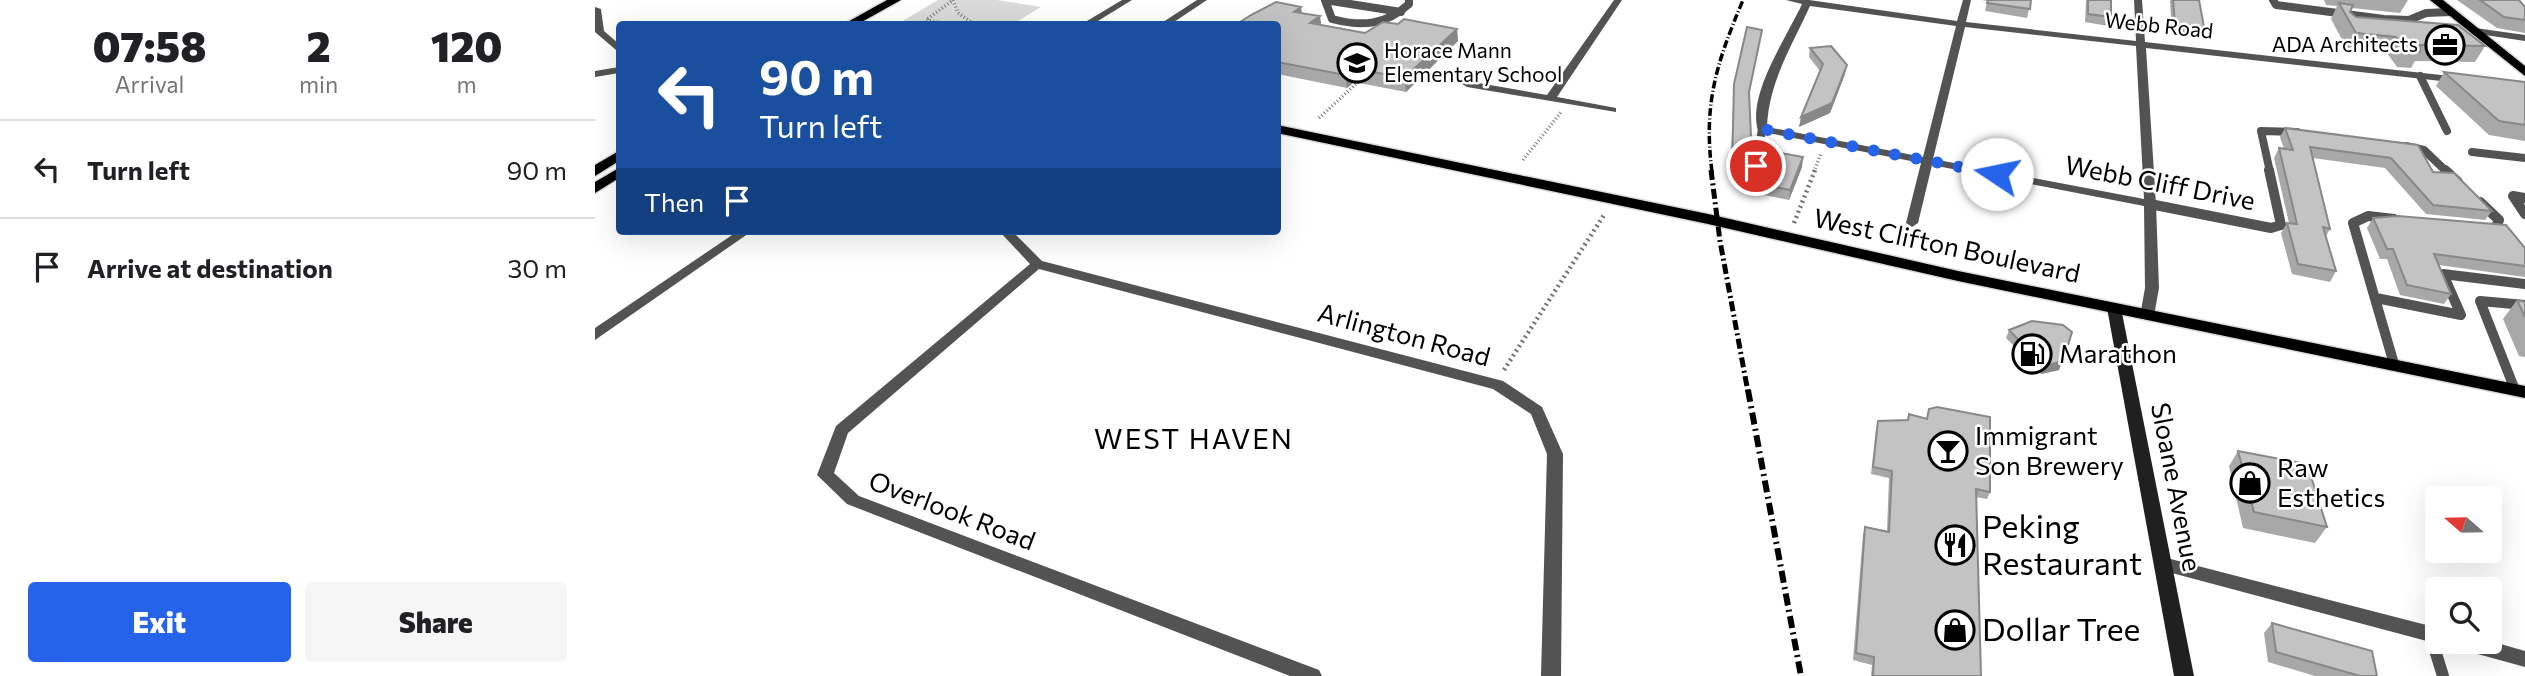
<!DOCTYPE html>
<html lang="en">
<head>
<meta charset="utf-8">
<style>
  body { margin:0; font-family:Commissioner,sans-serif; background:#f6f6f6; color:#202124; height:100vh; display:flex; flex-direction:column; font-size:26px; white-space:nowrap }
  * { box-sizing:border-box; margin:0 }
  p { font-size:23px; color:#757577 }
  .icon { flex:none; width:38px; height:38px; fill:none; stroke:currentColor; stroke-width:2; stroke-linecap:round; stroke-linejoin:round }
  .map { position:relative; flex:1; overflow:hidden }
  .panel { display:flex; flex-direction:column; background:#fff; width:595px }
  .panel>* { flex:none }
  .top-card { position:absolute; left:21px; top:21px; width:665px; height:214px; border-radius:7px; box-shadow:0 7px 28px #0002; background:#1a4fa0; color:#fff; overflow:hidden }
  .needle { width:46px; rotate:290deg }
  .fabs { position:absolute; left:1830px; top:486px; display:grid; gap:14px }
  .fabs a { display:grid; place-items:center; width:77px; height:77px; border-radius:7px; background:#fff; box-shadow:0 7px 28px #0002; font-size:35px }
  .pin { position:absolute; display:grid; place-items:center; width:60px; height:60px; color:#fff; margin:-30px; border:4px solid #fff; border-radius:50%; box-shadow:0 2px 7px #0007 }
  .me { position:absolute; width:77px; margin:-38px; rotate:281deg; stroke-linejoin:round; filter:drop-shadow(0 0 5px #0008) }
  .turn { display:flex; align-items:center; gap:24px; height:147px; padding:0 28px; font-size:32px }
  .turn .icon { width:91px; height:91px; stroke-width:2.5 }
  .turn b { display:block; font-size:49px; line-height:60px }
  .then { display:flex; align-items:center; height:66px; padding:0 28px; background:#0003; gap:14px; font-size:26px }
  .eta { display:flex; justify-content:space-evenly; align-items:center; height:119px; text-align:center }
  .eta b { font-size:42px; font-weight:800; line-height:49px }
  .button { display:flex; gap:14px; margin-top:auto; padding:14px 28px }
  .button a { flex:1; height:80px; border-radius:7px; background:#2563eb; color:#fff; font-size:28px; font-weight:800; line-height:80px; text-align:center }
  .button a+a { background:#f6f6f6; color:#202124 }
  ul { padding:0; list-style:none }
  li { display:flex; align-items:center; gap:21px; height:98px; padding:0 28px; border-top:2px solid #e0e0e0 }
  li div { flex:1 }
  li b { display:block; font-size:26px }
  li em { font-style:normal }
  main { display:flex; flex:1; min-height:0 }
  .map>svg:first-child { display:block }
  .green { fill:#dadada }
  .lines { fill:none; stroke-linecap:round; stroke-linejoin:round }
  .primary-casing { stroke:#dbdbdb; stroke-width:3 }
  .path-far1 { stroke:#757575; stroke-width:3.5; stroke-dasharray:1 2.5; stroke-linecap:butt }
  .path { stroke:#757575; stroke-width:4.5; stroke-dasharray:2 3.5; stroke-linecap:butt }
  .lane-far2 { stroke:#535353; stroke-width:8 }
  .lane-far1 { stroke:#535353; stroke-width:10 }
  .lane { stroke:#535353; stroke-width:12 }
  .street { fill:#535353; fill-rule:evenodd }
  .secondary { fill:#202020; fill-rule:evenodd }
  .primary { fill:#000; fill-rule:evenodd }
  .rail-far2 { stroke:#000; stroke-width:3.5; stroke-dasharray:8 2.5 1 2.5; stroke-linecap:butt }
  .rail-far1 { stroke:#000; stroke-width:5; stroke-dasharray:10 3.5 2 3.5; stroke-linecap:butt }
  .rail { stroke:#000; stroke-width:6; stroke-dasharray:12 4.5 2 4.5; stroke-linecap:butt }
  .wall { fill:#a8a8a8 }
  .shaded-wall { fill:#888 }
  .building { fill:#c3c3c3; stroke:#888; stroke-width:2 }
  .route { stroke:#2563eb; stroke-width:12; stroke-dasharray:0 21.6 }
  .labels { text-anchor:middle; stroke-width:5; stroke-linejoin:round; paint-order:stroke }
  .far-street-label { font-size:21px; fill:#000; stroke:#fff }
  .far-poi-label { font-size:21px; fill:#000; stroke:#fff; text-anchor:end }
  .street-label { font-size:26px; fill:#000; stroke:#fff }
  .poi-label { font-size:26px; fill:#000; stroke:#fff; text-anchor:start }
  .neighbourhood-label { font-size:28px; letter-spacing:2px; fill:#000; stroke:#fff }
  .near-poi-label { font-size:32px; fill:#000; stroke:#fff; text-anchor:start }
</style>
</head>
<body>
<main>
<section class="panel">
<div class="eta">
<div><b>07:58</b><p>Arrival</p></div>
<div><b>2</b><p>min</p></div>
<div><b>120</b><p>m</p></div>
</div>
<ul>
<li><svg class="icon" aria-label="left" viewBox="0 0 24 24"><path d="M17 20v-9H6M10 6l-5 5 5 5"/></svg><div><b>Turn left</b></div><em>90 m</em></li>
<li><svg class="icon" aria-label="arrive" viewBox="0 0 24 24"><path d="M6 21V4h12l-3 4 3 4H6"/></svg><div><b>Arrive at destination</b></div><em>30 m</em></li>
</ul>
<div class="button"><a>Exit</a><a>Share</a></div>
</section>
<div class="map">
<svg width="1930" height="676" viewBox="0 0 1930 676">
  <rect width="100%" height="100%" fill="#fff"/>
  <!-- green -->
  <path class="green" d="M 343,0 L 402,0 L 446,7 L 418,24 L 308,24 L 309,20 Z"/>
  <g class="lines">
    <!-- primary casing -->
    <g class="primary-casing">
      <path id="primary" d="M 292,0 L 306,0 L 263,24 L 249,24 Z
        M 1835,0 L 1848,0 L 1930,66 L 1930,76 Z
        M 682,125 L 1113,214 L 1363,271 L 1930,386 L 1930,398 L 1363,281 L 1113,224 L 682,133 Z
        M 24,151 L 24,161 L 0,176 L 0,165 Z
        M 24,168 L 24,178 L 0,193 L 0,182 Z"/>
    </g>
    <!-- path-far1 -->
    <path class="path-far1" d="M 358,0 L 363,13 L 379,24
      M 353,24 L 331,20 L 358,0
      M 724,118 L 763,82
      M 928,160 L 967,111
      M 1219,172 L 1226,153"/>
    <!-- path -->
    <path class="path" d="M 1199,223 L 1220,170
      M 909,370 L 1009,215"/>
    <!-- lane-far2 -->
    <path class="lane-far2" d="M 730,0 L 737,19 C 767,27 791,25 814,4 L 814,0
      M 730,0 L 806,12
      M 1678,0 L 1681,5 L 1789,19 L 1814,20 L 1831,13 L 1856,12
      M 1825,76 L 1852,131
      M 1811,146 L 1829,150 L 1852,172
      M 1877,152 L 1930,158
      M 1161,166 L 1167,129
      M 1675,172 L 1666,131 L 1702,132"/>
    <!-- lane-far1 -->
    <path class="lane-far1" d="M 1850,170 L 1863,182
      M 1930,198 L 1918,196 L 1930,214
      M 1885,202 L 1904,220 L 1900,229 L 1892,228
      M 1555,204 L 1676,228 L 1686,225 L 1674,170
      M 1799,219 L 1773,216 L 1758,223 L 1799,364
      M 1781,298 L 1866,315 L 1848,274 L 1930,284
      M 1920,390 L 1885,301 L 1930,305"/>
    <!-- lane -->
    <path class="lane" d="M 1835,634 L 1848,676"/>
    <!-- street -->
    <path class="street" d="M 527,0 L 537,0 L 498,24 L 487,24 Z
      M 602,0 L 612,0 L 576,24 L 565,24 Z
      M 1019,0 L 1027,0 L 962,97 L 1021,108 L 1021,112 L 872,87 L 867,84 L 872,81 L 952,95 Z
      M 1191,0 L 1214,0 L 1362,21 L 1368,0 L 1376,0 L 1371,22 L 1541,41 L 1539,0 L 1547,0 L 1550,42 L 1864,77 L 1869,80 L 1864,83 L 1551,48 L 1561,204 L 1564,288 L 1559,316 L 1552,320 L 1545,316 L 1550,288 L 1549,206 L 1337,165 L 1323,223 L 1317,227 L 1311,223 L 1326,163 L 1163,131 C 1152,94 1192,37 1207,4 ZM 1215,6 L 1361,26 L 1328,157 L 1172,127 C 1174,81 1197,46 1215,6 ZM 1370,27 L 1541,46 L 1549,199 L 1338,159 Z
      M 0,7 L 6,9 L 9,31 L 24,44 L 24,51 L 21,50 L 0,32 Z
      M 1880,28 L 1930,35 L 1930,41 L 1877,33 L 1875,31 Z
      M 24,67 L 24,73 L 0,77 L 0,71 Z
      M 143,231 L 157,231 L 0,340 L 0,328 Z
      M 404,231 L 417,231 L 447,261 L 908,381 L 947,407 L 968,454 L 966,676 L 946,676 L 952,454 L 936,414 L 898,389 L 444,269 L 253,433 L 239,473 L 264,496 L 724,670 L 727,676 L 695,676 L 252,504 L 222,475 L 241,426 L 435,264 Z
      M 1568,557 L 1843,628 L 1843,642 L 1848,642 L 1843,644 L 1562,569 L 1559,564 L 1562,559 Z
      M 1895,641 L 1930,651 L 1930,667 L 1868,650 L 1861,648 L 1859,642 Z"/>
    <!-- secondary -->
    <path class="secondary" d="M 1519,304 L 1526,308 L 1599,676 L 1579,676 L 1512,308 Z"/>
    <!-- primary -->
    <use href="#primary" class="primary"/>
    <!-- rail-far2 -->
    <path class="rail-far2" d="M 1117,172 C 1108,103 1122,62 1148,0"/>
    <!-- rail-far1 -->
    <path class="rail-far1" d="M 1116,170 L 1125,241 L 1153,392"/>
    <!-- rail -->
    <path class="rail" d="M 1153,390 L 1206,676"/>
  </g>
  <!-- wall -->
  <path class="wall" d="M 1387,0 L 1436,0 L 1432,18 L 1390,11 L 1392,1 Z
    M 1491,0 L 1516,0 L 1516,17 L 1513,26 L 1490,22 Z
    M 1575,0 L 1604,0 L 1609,27 L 1605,36 L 1577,33 Z
    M 1729,0 L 1813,0 L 1805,13 L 1757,8 L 1755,12 L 1761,17 L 1890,46 L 1880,62 L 1820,61 L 1816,68 L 1802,67 L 1792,53 L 1752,49 L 1736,19 L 1742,6 L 1731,5 Z
    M 1862,0 L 1924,0 L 1930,7 L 1930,33 L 1902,28 Z
    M 707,13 L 726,25 L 770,33 L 803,24 L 862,29 L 863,41 L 811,92 L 759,82 L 752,88 L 682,74 L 682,24 Z
    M 1167,30 L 1154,95 L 1157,159 L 1165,162 L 1207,167 L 1194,200 L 1160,193 L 1163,180 L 1135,178 L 1139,84 Z
    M 1215,48 L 1250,74 L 1235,113 L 1204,127 L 1225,71 L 1214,57 Z
    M 1849,72 L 1930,82 L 1930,141 L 1894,135 L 1841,86 Z
    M 1690,128 L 1823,145 L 1838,172 L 1897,211 L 1890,220 L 1831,214 L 1790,168 L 1718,158 L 1735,229 L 1731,236 L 1741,271 L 1735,282 L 1697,274 L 1686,233 L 1692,223 L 1694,223 L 1679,158 L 1684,148 L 1689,149 L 1685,137 Z
    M 1778,218 L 1930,248 L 1930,277 L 1844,265 L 1856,294 L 1849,304 L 1805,295 L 1792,259 L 1785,259 L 1772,228 Z
    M 1922,300 L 1930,302 L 1930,357 L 1924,356 L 1908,319 Z
    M 1414,330 L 1464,370 L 1446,374 L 1411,338 Z
    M 1334,409 L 1395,492 L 1392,499 L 1381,497 L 1386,676 L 1276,676 L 1277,665 L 1258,660 L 1268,534 L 1270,527 L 1292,531 L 1294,478 L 1276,474 L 1281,429 L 1283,421 L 1332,419 Z
    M 1643,451 L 1732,527 L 1720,543 L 1648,528 L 1634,466 Z
    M 1677,623 L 1782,676 L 1720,676 L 1673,662 L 1669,633 Z"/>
  <!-- shaded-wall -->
  <path class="shaded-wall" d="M 706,7 L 708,19 L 699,12 Z
    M 725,16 L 727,29 L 715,23 Z
    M 862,29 L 863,41 L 811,92 L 809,78 Z
    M 1252,65 L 1250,74 L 1235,113 L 1204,127 L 1206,117 Z
    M 758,68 L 759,82 L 752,88 L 750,75 Z
    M 1208,157 L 1207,167 L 1194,200 L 1195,190 Z
    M 1468,361 L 1464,370 L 1446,374 L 1449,366 Z"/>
  <!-- building -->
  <path class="building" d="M 1393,0 L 1436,0 L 1435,9 L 1392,3 Z
    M 1493,0 L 1516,0 L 1516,17 L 1493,14 Z
    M 1578,0 L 1604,0 L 1609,27 L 1580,24 Z
    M 1885,0 L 1924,0 L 1930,7 L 1930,20 L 1909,17 Z
    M 681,2 L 706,7 L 699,12 L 725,16 L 715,23 L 770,33 L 788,22 L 803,24 L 809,19 L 862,29 L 809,78 L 758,68 L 750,75 L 682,62 L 682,24 L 642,24 L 656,15 Z
    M 1744,3 L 1758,5 L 1755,12 L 1761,17 L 1863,25 L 1890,46 L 1825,45 L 1825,52 L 1811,50 L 1801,37 L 1761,33 Z
    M 1152,27 L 1167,30 L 1154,92 L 1157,159 L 1165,162 L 1170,150 L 1208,157 L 1195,190 L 1162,183 L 1167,170 L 1137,168 L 1139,84 Z
    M 1236,46 L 1252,65 L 1237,103 L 1206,117 L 1228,64 L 1215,48 Z
    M 1849,72 L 1930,82 L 1930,125 L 1904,121 Z
    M 1690,128 L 1823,145 L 1838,172 L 1859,173 L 1897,211 L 1838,205 L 1796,158 L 1715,147 L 1735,229 L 1728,227 L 1741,271 L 1703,264 L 1692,223 L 1702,224 L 1684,148 L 1698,150 Z
    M 1803,216 L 1911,225 L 1930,248 L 1930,266 L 1839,254 L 1856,294 L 1812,285 L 1798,249 L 1792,249 L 1778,218 Z
    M 1922,300 L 1930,302 L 1930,317 Z
    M 1437,321 L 1468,325 L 1477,332 L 1468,361 L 1449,366 L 1414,330 Z
    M 1342,407 L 1395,417 L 1395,492 L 1381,489 L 1386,676 L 1278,676 L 1279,657 L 1261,653 L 1270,527 L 1294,532 L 1297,471 L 1278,467 L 1283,421 L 1313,420 L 1314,414 L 1332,419 L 1334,409 Z
    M 1643,451 L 1712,464 L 1732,527 L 1659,512 Z
    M 1677,623 L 1777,651 L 1782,676 L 1765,676 L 1681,652 Z"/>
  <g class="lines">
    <!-- route -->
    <path class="route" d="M 1161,166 L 1167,129 L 1402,174"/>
  </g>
  <!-- icons -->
  <defs>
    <g id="office-ring" transform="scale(2.0125)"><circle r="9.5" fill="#fff" stroke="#000" stroke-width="1.5"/><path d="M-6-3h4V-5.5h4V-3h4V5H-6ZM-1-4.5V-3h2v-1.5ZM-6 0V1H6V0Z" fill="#000"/></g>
    <g id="school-ring" transform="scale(2.0125)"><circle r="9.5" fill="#fff" stroke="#000" stroke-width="1.5"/><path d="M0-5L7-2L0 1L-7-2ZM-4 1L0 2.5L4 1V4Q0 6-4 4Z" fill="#000"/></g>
    <g id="fuel-ring" transform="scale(2.0125)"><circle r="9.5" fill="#fff" stroke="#000" stroke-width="1.5"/><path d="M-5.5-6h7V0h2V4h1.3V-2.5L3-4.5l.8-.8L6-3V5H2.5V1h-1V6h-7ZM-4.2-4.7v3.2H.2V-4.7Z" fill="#000"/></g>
    <g id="bar-ring" transform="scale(2.0125)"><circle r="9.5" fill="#fff" stroke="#000" stroke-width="1.5"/><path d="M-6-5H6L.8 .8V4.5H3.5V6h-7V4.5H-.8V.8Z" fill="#000"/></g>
    <g id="shop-ring" transform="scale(2.0125)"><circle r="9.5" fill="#fff" stroke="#000" stroke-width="1.5"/><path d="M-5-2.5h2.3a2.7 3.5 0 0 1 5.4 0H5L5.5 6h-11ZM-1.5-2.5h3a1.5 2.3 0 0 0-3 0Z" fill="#000"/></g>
    <g id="restaurant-ring" transform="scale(2.0125)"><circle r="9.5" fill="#fff" stroke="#000" stroke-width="1.5"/><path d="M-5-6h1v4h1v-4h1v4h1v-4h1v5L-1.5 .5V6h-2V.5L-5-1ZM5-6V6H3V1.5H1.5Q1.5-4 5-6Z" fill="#000"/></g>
  </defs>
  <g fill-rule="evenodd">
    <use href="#office-ring" x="1850" y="45"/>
    <use href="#school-ring" x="762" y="63"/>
    <use href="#fuel-ring" x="1437" y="354"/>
    <use href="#bar-ring" x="1353" y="451"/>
    <use href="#shop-ring" x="1655" y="483"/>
    <use href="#restaurant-ring" x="1360" y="545"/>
    <use href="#shop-ring" x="1360" y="630"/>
  </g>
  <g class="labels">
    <!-- far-street labels -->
    <g class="far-street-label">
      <text transform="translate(1564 26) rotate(6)" y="7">Webb Road</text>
    </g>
    <!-- far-poi labels -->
    <g class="far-poi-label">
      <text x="1823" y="52">ADA Architects</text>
      <text x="789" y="58" text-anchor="start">Horace Mann<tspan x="789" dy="24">Elementary School</tspan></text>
    </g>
    <!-- street labels -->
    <g class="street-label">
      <text transform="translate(1565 183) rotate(11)" y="9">Webb Cliff Drive</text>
      <text transform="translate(1352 246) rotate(12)" y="9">West Clifton Boulevard</text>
      <text transform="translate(809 335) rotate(15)" y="9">Arlington Road</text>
      <text transform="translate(1581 487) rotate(79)" y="9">Sloane Avenue</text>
      <text transform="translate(357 511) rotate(21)" y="9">Overlook Road</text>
    </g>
    <!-- poi labels -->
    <g class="poi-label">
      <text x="1464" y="363">Marathon</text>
      <text x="1380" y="445">Immigrant<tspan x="1380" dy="30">Son Brewery</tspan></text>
      <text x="1682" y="477">Raw<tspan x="1682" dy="30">Esthetics</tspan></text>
    </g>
    <!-- neighbourhood labels -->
    <g class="neighbourhood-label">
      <text x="599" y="449">WEST HAVEN</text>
    </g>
    <!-- near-poi labels -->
    <g class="near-poi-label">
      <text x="1387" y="538">Peking<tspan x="1387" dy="37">Restaurant</tspan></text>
      <text x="1387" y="641">Dollar Tree</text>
    </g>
  </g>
</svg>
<div class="fabs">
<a><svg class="needle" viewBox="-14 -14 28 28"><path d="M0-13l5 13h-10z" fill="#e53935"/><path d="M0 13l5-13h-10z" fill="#757577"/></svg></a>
<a><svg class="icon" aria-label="search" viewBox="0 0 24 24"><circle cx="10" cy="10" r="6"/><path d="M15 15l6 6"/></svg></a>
</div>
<div class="pin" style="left:1161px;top:166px;background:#d93025"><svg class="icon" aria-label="arrive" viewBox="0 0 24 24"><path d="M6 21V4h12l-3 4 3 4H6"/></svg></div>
<svg class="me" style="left:1402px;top:174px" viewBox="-20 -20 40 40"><circle r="19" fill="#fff"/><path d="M0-13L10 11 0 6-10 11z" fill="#2563eb"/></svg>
<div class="top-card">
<div class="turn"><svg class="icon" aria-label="left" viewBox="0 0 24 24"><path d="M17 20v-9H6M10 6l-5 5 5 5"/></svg><div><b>90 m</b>Turn left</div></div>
<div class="then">Then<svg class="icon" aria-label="arrive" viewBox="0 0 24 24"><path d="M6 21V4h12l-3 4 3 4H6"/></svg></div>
</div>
</div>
</main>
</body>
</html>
